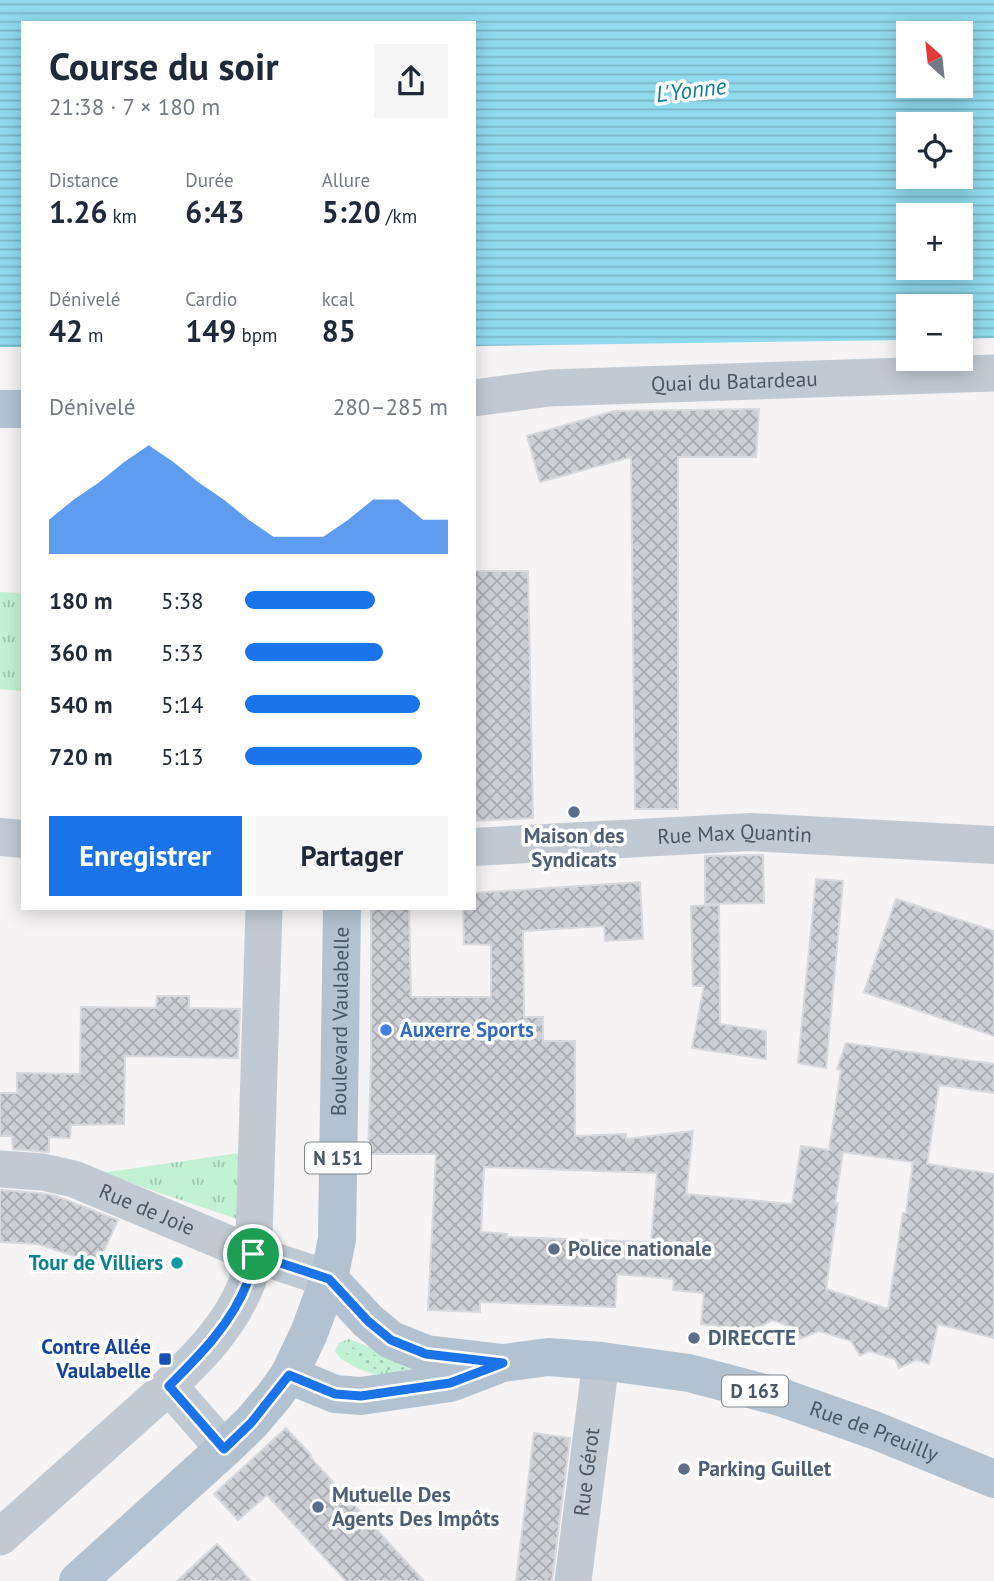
<!DOCTYPE html>
<html lang="fr">
<meta charset="utf-8">
<style>
:root{--surface:#fff;--page:#f6f6f7;--text:#1f2937;--muted:#747a83;--accent:#1a73e8}
body{margin:0;font-family:"PT Sans",sans-serif;background:var(--page);color:var(--text);height:100vh;display:flex;flex-direction:column;font-size:26px;white-space:nowrap}
*{box-sizing:border-box;margin:0}
p{font-size:23px;color:var(--muted)}
.icon{flex:none;width:38px;height:38px;fill:none;stroke:currentColor;stroke-width:2;stroke-linecap:round;stroke-linejoin:round}
.map{position:relative;flex:1;overflow:hidden}
.details{position:absolute;left:21px;top:21px;width:455px;height:889px;display:flex;flex-direction:column;background:var(--surface);border-radius:0px;box-shadow:0 4px 18px #0003}
.details>*{flex:none}
.needle{width:46px;rotate:333deg}
.buttons{position:absolute;left:896px;top:21px;display:grid;gap:14px}
.buttons a{display:grid;place-items:center;width:77px;height:77px;border-radius:0px;background:var(--surface);box-shadow:0 4px 18px #0003;font-size:35px}
.pin{position:absolute;display:grid;place-items:center;width:60px;height:60px;color:#fff;margin:-30px;border:4px solid #fff;border-radius:50%;box-shadow:0 2px 7px #0007}
.round{display:grid;place-items:center;flex:none;width:74px;height:74px;border-radius:0px;background:var(--page)}
.overview{display:flex;align-items:center;justify-content:space-between;height:119px;padding:0 28px}
h1{font-size:38px;font-weight:600;line-height:52px}
.figures{display:grid;grid-template-columns:repeat(3,1fr);gap:10px;height:119px;padding:7px 28px}
.figures div{display:grid;align-content:center}
.figures b{font-size:30px;font-weight:600}
.figures small{font-size:19px;font-weight:400}
.figures p{font-size:19px}
.chart{height:196px;padding:14px 28px}
.chart p{display:flex;justify-content:space-between}
.chart svg{width:100%;height:126px;margin-top:7px;fill:var(--accent);opacity:.7}
.button{display:flex;gap:14px;margin-top:auto;padding:14px 28px}
.button a{flex:1;height:80px;border-radius:0px;background:var(--accent);color:#fff;font-size:28px;font-weight:600;line-height:80px;text-align:center}
.button a+a{background:var(--page);color:var(--text)}
ul{padding:0 28px;list-style:none;font-size:23px}
li{display:grid;grid-template-columns:112px 84px 1fr;align-items:center;height:52px}
li i{height:18px;border-radius:9px;background:var(--accent)}
.map>svg:first-child{display:block}
.grass{fill:url(#grass-tufts)}
.garden{fill:url(#garden-dots)}
.water{fill:url(#water-rules);fill-rule:evenodd}
.building{fill:url(#building-cross-hatch);stroke:#d7d9de;stroke-width:2;fill-rule:evenodd}
.lines{fill:none;stroke-linecap:round;stroke-linejoin:round}
.minor{stroke:#c1cad2;stroke-width:37}
.tertiary{stroke:#c1cad2;stroke-width:38}
.primary{stroke:#b3c2d1;stroke-width:38}
.route-casing{stroke:#fff;stroke-width:14}
.route{stroke:#1a73e8;stroke-width:9}
.service-dot{fill:#5c6f8a;stroke:#fff;stroke-width:2.5}
.shop-dot{fill:#3f7fe0;stroke:#fff;stroke-width:2.5}
.culture-dot{fill:#0f9aa8;stroke:#fff;stroke-width:2.5}
.transit-dot{fill:#1a4fb4;stroke:#fff;stroke-width:2.5}
.labels{text-anchor:middle;stroke-width:7;stroke-linejoin:round;paint-order:stroke}
.shield{fill:#fff;stroke:#808990;stroke-width:2}
.shield-label{font-size:19px;font-weight:bold;fill:#4a5661}
.street-label{font-size:21px;fill:#4a5661;stroke:#fff}
.service-label{font-size:21px;font-weight:bold;fill:#4e5e75;stroke:#fff;text-anchor:start}
.shop-label{font-size:21px;font-weight:bold;fill:#366cbe;stroke:#fff;text-anchor:start}
.culture-label{font-size:21px;font-weight:bold;fill:#0d838f;stroke:#fff;text-anchor:end}
.transit-label{font-size:21px;font-weight:bold;fill:#164399;stroke:#fff;text-anchor:end}
.water-label{font-size:23px;font-style:italic;fill:#0c7c9b;stroke:#fff}
</style>
<div class="map">
<svg width="994" height="1581" viewBox="0 0 994 1581">
<defs>
<pattern id="grass-tufts" width="24" height="20" patternUnits="userSpaceOnUse" patternTransform="scale(1.75)"><rect width="24" height="20" fill="#c3f1d5"/><path d="M3 7l-1-3M5 7V3M7 7l1-3M15 17l-1-3M17 17v-4M19 17l1-3" fill="none" stroke="#a0c6b0"/></pattern>
<pattern id="garden-dots" width="8" height="8" patternUnits="userSpaceOnUse" patternTransform="scale(1.75)"><rect width="8" height="8" fill="#c3f1d5"/><path d="M2 2h.1M6 6h.1" fill="none" stroke="#a0c6b0" stroke-width="1.8" stroke-linecap="round"/></pattern>
<pattern id="water-rules" width="6" height="5" patternUnits="userSpaceOnUse" patternTransform="scale(1.75)"><rect width="6" height="5" fill="#90daee"/><path d="M0 2.5h6" fill="none" stroke="#78b4c4"/></pattern>
<pattern id="building-cross-hatch" width="8" height="8" patternUnits="userSpaceOnUse" patternTransform="scale(1.75)"><rect width="8" height="8" fill="#cdcfd5"/><path d="M0 0l8 8M0 8l8-8" fill="none" stroke="#a8abb0"/></pattern>
</defs>
<rect width="100%" height="100%" fill="#f5f3f3"/>
<g class="grass">
<polygon points="0,592 23,593 23,691 0,689"/>
<polygon points="239,1153 237,1219 101,1173"/>
<polygon points="349,1339 427,1369 414,1377 373,1374 357,1368 341,1359 335,1351 339,1343"/>
</g>
<path class="garden" d="M 349,1346 L 418,1370 C 388,1369 365,1375 344,1351 L 345,1347 Z"/>
<path class="water" d="M 0,0 L 994,0 L 994,338 L 961,339 L 961,306 L 908,306 L 908,340 L 474,346 L 474,23 L 23,23 L 23,347 L 0,347 ZM 908,33 L 961,33 L 961,86 L 908,86 ZM 908,124 L 961,124 L 961,177 L 908,177 ZM 908,215 L 961,215 L 961,268 L 908,268 Z"/>
<g class="building">
<polygon points="759,409 756,457 678,457 678,809 635,809 631,457 540,482 527,436 614,411"/>
<polygon points="474,571 528,571 533,818 474,821"/>
<polygon points="763,855 764,903 705,904 705,856"/>
<polygon points="816,879 843,881 826,1068 798,1063"/>
<path d="M 640,882 L 643,939 L 605,941 L 604,926 L 523,931 L 524,1017 L 543,1017 L 543,1041 L 575,1041 L 575,1136 L 626,1134 L 626,1139 L 693,1131 L 686,1194 L 792,1204 L 801,1146 L 829,1150 L 841,1070 L 837,1069 L 846,1043 L 994,1064 L 994,1093 L 939,1085 L 927,1164 L 994,1174 L 994,1338 L 938,1324 L 929,1364 L 916,1360 L 899,1368 L 895,1359 L 869,1351 L 860,1356 L 851,1341 L 819,1331 L 800,1339 L 797,1329 L 772,1320 L 753,1330 L 701,1324 L 704,1293 L 673,1290 L 674,1279 L 617,1274 L 615,1307 L 480,1302 L 480,1312 L 428,1310 L 436,1154 L 368,1154 L 371,1064 L 371,908 L 409,908 L 411,997 L 491,997 L 491,945 L 464,944 L 463,908 L 474,908 L 474,893 ZM 843,1152 L 913,1162 L 906,1213 L 903,1213 L 888,1309 L 826,1289 L 838,1203 L 835,1203 ZM 484,1167 L 657,1173 L 651,1242 L 506,1237 L 507,1234 L 481,1232 Z"/>
<polygon points="896,899 994,931 994,1036 864,992"/>
<polygon points="719,905 720,1024 766,1031 766,1059 692,1048 704,986 693,986 691,906"/>
<polygon points="157,996 189,996 189,1008 240,1009 238,1058 125,1056 124,1124 71,1125 70,1138 49,1137 49,1152 13,1149 12,1136 0,1136 0,1093 17,1093 17,1073 80,1074 81,1007 156,1008"/>
<polygon points="0,1190 40,1193 56,1196 118,1220 98,1264 38,1244 0,1242"/>
<polygon points="286,1428 311,1455 310,1457 424,1581 346,1581 267,1495 238,1520 214,1494"/>
<polygon points="534,1433 570,1438 552,1581 516,1581"/>
<polygon points="217,1544 251,1581 177,1581"/>
</g>
<g class="lines">
<g class="minor">
<path id="s1" d="M 474,398 L 549,388 L 994,373"/>
<path id="s2" d="M 0,1169 L 43,1172 L 74,1179 L 253,1254 L 329,1279"/>
<polyline points="169,1386 224,1449"/>
<path d="M 0,1537 L 159,1395 C 194,1362 231,1327 248,1280 C 252,1267 253,1251 254,1237 L 264,908"/>
<path id="s3" d="M 573,1581 L 601,1361"/>
</g>
<g class="tertiary">
<polyline points="0,837 23,839"/>
<path id="s4" d="M 474,847 L 750,832 L 994,845"/>
</g>
<g class="primary">
<polyline points="0,409 23,409"/>
<path id="s5" d="M 329,1279 L 368,1321 L 391,1340 L 426,1354 L 503,1363 L 548,1357 L 601,1361 L 689,1373 L 783,1398 L 874,1430 L 994,1479"/>
<polyline points="289,1375 335,1394 361,1396 450,1383 495,1366"/>
<path id="s6" d="M 78,1581 L 224,1449 L 251,1423 L 274,1396 L 289,1375 L 309,1333 L 329,1279 L 337,1239 L 342,908"/>
</g>
</g>
<g class="lines">
<defs>
<path id="route" d="M 253,1254 L 329,1279 L 368,1321 L 391,1340 L 426,1354 L 503,1363 L 450,1383 L 361,1396 L 335,1394 L 289,1375 L 251,1423 L 224,1449 L 169,1386 C 200,1355 232,1323 248,1281 C 251,1272 251,1262 253,1254 Z"/>
</defs>
<use href="#route" class="route-casing"/>
<use href="#route" class="route"/>
</g>
<g class="service-dot">
<circle cx="574" cy="812" r="7"/>
<circle cx="554" cy="1249" r="7"/>
<circle cx="694" cy="1338" r="7"/>
<circle cx="684" cy="1469" r="7"/>
<circle cx="318" cy="1507" r="7"/>
</g>
<circle class="shop-dot" cx="386" cy="1030" r="7"/>
<circle class="culture-dot" cx="177" cy="1263" r="7"/>
<rect class="transit-dot" x="158" y="1352" width="14" height="14" rx="3.5"/>
<g class="labels">
<g class="shield">
<rect x="305" y="1142.5" width="66" height="31" rx="5"/>
<rect x="722" y="1375.5" width="66" height="31" rx="5"/>
</g>
<g class="shield-label">
<text x="338" y="1165">N 151</text>
<text x="755" y="1398">D 163</text>
</g>
<g class="street-label">
<text dy="7" stroke="none"><textPath href="#s1" startOffset="261">Quai du Batardeau</textPath></text>
<text dy="7" stroke="none"><textPath href="#s4" startOffset="261">Rue Max Quantin</textPath></text>
<text dy="7" stroke="none"><textPath href="#s6" startOffset="658">Boulevard Vaulabelle</textPath></text>
<text dy="7" stroke="none"><textPath href="#s2" startOffset="154">Rue de Joie</textPath></text>
<text dy="7" stroke="none"><textPath href="#s5" startOffset="584">Rue de Preuilly</textPath></text>
<text dy="7" stroke="none"><textPath href="#s3" startOffset="110">Rue Gérot</textPath></text>
</g>
<g class="service-label">
<text x="574" y="843" text-anchor="middle">Maison des<tspan x="574" dy="24">Syndicats</tspan></text>
<text x="568" y="1256">Police nationale</text>
<text x="708" y="1345">DIRECCTE</text>
<text x="698" y="1476">Parking Guillet</text>
<text x="332" y="1502">Mutuelle Des<tspan x="332" dy="24">Agents Des Impôts</tspan></text>
</g>
<g class="shop-label">
<text x="400" y="1037">Auxerre Sports</text>
</g>
<g class="culture-label">
<text x="163" y="1270">Tour de Villiers</text>
</g>
<g class="transit-label">
<text x="151" y="1354">Contre Allée<tspan x="151" dy="24">Vaulabelle</tspan></text>
</g>
<g class="water-label">
<text transform="translate(691 90) rotate(-7)" y="8">L'Yonne</text>
</g>
</g>
</svg>
<div class="buttons">
<a><svg class="needle" viewBox="-14 -14 28 28"><path d="M0-13l5 13h-10z" fill="#e53935"/><path d="M0 13l5-13h-10z" fill="#747a83"/></svg></a>
<a><svg class="icon" aria-label="locate" viewBox="0 0 24 24"><circle cx="12" cy="12" r="6"/><path d="M12 2v4M12 18v4M2 12h4M18 12h4"/></svg></a>
<a>+</a>
<a>−</a>
</div>
<div class="pin" style="left:253px;top:1254px;background:#1e9e55"><svg class="icon" aria-label="arrive" viewBox="0 0 24 24"><path d="M6 21V4h12l-3 4 3 4H6"/></svg></div>
<section class="details">
<div class="overview"><div><h1>Course du soir</h1><p>21:38 · 7 × 180 m</p></div><a class="round"><svg class="icon" aria-label="share" viewBox="0 0 24 24"><path d="M12 15V3M7 8l5-5 5 5M5 13v7h14v-7"/></svg></a></div>
<div class="figures">
<div><p>Distance</p><b>1.26<small> km</small></b></div>
<div><p>Durée</p><b>6:43</b></div>
<div><p>Allure</p><b>5:20<small> /km</small></b></div>
</div>
<div class="figures">
<div><p>Dénivelé</p><b>42<small> m</small></b></div>
<div><p>Cardio</p><b>149<small> bpm</small></b></div>
<div><p>kcal</p><b>85</b></div>
</div>
<div class="chart"><p><span>Dénivelé</span>280–285 m</p>
<svg viewBox="0 0 160 44" preserveAspectRatio="none"><path d="M0 44V32L10 25L20 19L30 12L40 6L50 12L60 19L70 25L80 32L90 38L100 38L110 38L120 32L130 25L140 25L150 32L160 32V44z"/></svg>
</div>
<ul>
<li><b>180 m</b>5:38<i style="width:64%"></i></li>
<li><b>360 m</b>5:33<i style="width:68%"></i></li>
<li><b>540 m</b>5:14<i style="width:86%"></i></li>
<li><b>720 m</b>5:13<i style="width:87%"></i></li>
</ul>
<div class="button"><a>Enregistrer</a><a>Partager</a></div>
</section>
</div>
